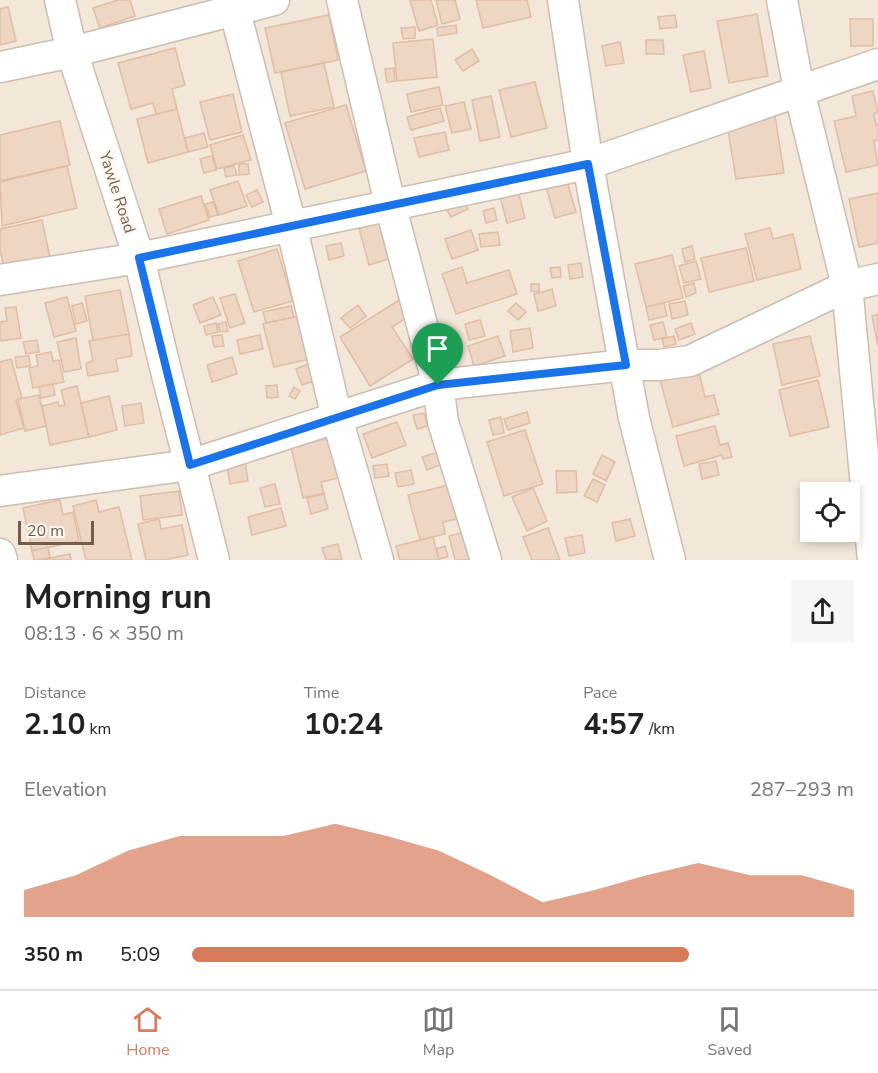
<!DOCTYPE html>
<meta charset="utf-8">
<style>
:root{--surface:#fff;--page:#f6f6f6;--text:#222;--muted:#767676;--line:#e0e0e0;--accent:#d87b5b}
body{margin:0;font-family:"Nunito Sans",sans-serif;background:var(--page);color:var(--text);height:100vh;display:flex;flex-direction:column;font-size:22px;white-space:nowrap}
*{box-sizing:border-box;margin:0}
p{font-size:20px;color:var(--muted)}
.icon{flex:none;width:33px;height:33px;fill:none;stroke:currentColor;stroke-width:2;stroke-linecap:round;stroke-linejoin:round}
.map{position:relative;height:560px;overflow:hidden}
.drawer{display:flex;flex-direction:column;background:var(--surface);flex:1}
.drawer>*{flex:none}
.fabs{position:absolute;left:800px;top:482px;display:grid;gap:12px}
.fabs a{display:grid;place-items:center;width:60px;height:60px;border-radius:0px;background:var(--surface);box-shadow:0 3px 9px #0003;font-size:30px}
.scale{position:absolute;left:18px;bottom:15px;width:76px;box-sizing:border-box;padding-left:6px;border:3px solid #735d4f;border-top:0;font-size:16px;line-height:21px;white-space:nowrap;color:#735d4f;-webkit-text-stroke:4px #fdf9f0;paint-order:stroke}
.pin{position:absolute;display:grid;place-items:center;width:51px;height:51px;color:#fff;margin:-62px -26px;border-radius:50% 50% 50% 0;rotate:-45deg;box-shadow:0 0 6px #0007}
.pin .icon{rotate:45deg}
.round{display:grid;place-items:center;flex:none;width:63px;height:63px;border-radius:0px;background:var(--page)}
.headline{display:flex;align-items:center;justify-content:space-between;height:102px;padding:0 24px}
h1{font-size:33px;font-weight:700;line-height:45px}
.metrics{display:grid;grid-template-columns:repeat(3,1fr);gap:9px;height:102px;padding:6px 24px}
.metrics div{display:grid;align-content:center}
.metrics b{font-size:30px;font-weight:700}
.metrics small{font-size:16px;font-weight:400}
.metrics p{font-size:16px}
.chart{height:168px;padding:12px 24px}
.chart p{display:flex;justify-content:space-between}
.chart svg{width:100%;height:108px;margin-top:6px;fill:var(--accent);opacity:.7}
ul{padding:0 24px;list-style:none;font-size:20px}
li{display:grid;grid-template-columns:96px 72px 1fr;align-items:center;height:45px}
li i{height:15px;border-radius:8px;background:var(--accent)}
.dock{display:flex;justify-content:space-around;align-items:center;height:84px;border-top:2px solid var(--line);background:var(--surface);font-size:16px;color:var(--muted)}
.dock a{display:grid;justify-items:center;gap:3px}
.dock .on{color:var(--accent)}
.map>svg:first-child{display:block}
.residential{fill:#f2e7d9;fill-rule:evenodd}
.building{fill:#edd6c4;stroke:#dfbda6;stroke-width:1.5}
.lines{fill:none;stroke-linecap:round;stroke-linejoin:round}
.minor-casing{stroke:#ccbdb0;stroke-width:33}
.minor{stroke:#fff;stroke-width:30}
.route-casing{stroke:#fff;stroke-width:12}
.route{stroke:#1a73e8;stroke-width:8}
.labels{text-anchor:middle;stroke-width:6;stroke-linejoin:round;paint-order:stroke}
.street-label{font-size:16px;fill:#735d4f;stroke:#fdf9f0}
</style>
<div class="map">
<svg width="878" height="560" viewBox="0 0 878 560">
<rect width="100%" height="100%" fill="#fbf5ea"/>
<path class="residential" d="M 0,0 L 878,0 L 878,560 L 0,560 ZM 810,492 L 849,492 L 849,531 L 810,531 Z"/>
<g class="building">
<polygon points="118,0 130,0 135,16 100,28 93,8"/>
<polygon points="415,0 431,0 438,25 419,31 410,1"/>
<polygon points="436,0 455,0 460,19 442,24"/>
<polygon points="476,0 527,0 531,17 483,28"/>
<polygon points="8,7 16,41 0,45 0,9"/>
<polygon points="757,14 768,76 729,83 717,21"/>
<polygon points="329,15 338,60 275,73 265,28"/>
<polygon points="675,15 677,27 660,29 658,17"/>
<polygon points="850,19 873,19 873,46 851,46"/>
<polygon points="456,25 457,33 438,36 437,28"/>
<polygon points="415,27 415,38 403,39 401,28"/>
<polygon points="433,39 437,77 397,81 393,43"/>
<polygon points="646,40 663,40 664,54 646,54"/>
<polygon points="620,42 624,63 606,66 602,46"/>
<polygon points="175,48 185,85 172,89 177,109 156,114 153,103 131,109 118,63"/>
<polygon points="472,49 479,61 463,71 455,60"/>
<polygon points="704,51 711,88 691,92 683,55"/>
<polygon points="324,63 334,107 290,116 281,72"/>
<polygon points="394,68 395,81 387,82 385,69"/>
<polygon points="535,82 547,128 511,137 499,90"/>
<polygon points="439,87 443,105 411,112 407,94"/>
<polygon points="873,91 878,112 874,114 876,125 878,124 878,140 874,141 878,165 846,172 834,121 856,116 852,96"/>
<polygon points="233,94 242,132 210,140 200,102"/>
<polygon points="491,96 500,137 480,141 472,100"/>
<polygon points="464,102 471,129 452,133 445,106"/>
<polygon points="346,105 366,171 305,189 285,123"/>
<polygon points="440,108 444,121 411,130 407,117"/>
<polygon points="177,109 188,152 148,163 137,119"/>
<polygon points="775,116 784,173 736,179 727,124"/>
<polygon points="60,121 70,165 0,181 0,135"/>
<polygon points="445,132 449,150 419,157 414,138"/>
<polygon points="204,133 208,147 188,152 185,138"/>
<polygon points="243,135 251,160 217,169 210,145"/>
<polygon points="212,156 216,170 204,173 200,159"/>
<polygon points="239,164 248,164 249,174 239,175"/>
<polygon points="67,166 77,208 2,226 0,182"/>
<polygon points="234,166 237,175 226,177 224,168"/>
<polygon points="565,174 576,212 555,218 544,180"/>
<polygon points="238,181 247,206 219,215 210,190"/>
<polygon points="516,184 525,218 507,223 498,189"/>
<polygon points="257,190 263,202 252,207 246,195"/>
<polygon points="878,193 878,243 859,247 849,199"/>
<polygon points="201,196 209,220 167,234 159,209"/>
<polygon points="462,198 468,209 451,217 445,206"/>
<polygon points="213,202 218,215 210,217 205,204"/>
<polygon points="494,208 497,220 486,223 483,211"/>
<polygon points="42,220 50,258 4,268 0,249 0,229"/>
<polygon points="379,223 389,259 369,265 359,228"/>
<polygon points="770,228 773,239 793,234 801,269 757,280 745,234"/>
<polygon points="471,230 478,250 452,259 445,239"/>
<polygon points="498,232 500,245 481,247 479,234"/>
<polygon points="341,243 344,256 329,260 326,246"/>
<polygon points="692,246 695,259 685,262 682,249"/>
<polygon points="746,248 754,281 709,292 701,258"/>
<polygon points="277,249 293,301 254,312 238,261"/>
<polygon points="672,255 683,298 646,307 635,264"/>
<polygon points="696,261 701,279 684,283 679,266"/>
<polygon points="581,263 583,277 570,279 568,265"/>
<polygon points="462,267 467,283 509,270 517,294 456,314 442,274"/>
<polygon points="560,267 561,277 552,278 550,268"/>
<polygon points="694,283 696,293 686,297 683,286"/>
<polygon points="531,284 539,284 539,292 531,291"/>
<polygon points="552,289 556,306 538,311 534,294"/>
<polygon points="120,290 129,334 93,341 85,296"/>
<polygon points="235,294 245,323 230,328 220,298"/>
<polygon points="67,297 76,331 54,337 45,303"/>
<polygon points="213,297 221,315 200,323 193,305"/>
<polygon points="401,299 411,315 392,327 413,359 370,386 340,337"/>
<polygon points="685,301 688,315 672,319 669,304"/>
<polygon points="82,303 87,321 76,324 72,306"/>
<polygon points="516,303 526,312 518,320 508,311"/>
<polygon points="664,303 667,316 649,320 646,307"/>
<polygon points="358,305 366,316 350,328 341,318"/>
<polygon points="291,306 294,317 266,323 263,312"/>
<polygon points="16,307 21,338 0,341 0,322 7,321 5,308"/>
<polygon points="878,314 878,346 872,316"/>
<polygon points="299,316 310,359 274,367 263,324"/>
<polygon points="480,320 485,336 469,340 465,324"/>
<polygon points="226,322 228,331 220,332 218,324"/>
<polygon points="663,322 667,337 654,340 650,325"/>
<polygon points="216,323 218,332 206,335 204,326"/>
<polygon points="691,323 695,334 679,340 675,329"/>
<polygon points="530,328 533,348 513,352 510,331"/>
<polygon points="129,334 132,356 116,359 118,371 88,376 86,363 93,361 89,341"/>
<polygon points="222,335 224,346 214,347 212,336"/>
<polygon points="260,335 263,349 240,354 237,340"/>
<polygon points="498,336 505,356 474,366 468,346"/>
<polygon points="674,336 676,344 664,347 662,339"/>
<polygon points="810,336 820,376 782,385 773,344"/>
<polygon points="76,338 81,369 64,372 57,342"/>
<polygon points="37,340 39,352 26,354 23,342"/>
<polygon points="51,352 53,361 59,360 64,382 33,388 29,368 38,366 36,355"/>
<polygon points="29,356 30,366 17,368 15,357"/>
<polygon points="232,357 237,374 212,382 207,365"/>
<polygon points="11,359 22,398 16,400 24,428 0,435 0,362"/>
<polygon points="308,364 314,381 302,385 296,369"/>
<polygon points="698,369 705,397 714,395 719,414 673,427 660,380"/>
<polygon points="818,380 829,427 790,436 779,390"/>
<polygon points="53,384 55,395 41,398 39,387"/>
<polygon points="277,385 278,397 267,398 266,386"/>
<polygon points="77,386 89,437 50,445 42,406 58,402 59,406 65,405 61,390"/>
<polygon points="294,387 300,391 295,399 289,396"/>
<polygon points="39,395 46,426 25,431 18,399"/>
<polygon points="109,396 117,430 89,437 81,403"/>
<polygon points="141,403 144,423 125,426 122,406"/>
<polygon points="527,412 530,423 508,430 504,419"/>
<polygon points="424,413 428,426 417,429 413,415"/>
<polygon points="501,417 504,433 493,435 489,420"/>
<polygon points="397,422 406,445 372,458 363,434"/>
<polygon points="715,426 720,445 728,443 732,457 723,459 722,455 684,466 676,436"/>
<polygon points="525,430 543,484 504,496 487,442"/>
<polygon points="329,438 339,478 321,482 324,493 303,498 291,447"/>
<polygon points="438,452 442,464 427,470 422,457"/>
<polygon points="602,455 615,462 606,481 593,474"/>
<polygon points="716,461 719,475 702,479 699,464"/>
<polygon points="245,462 248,481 230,484 227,465"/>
<polygon points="387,464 389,476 375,478 373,466"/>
<polygon points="411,470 414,484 398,487 395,473"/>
<polygon points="556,471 576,471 577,492 557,493"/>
<polygon points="593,479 605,485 597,502 584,496"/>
<polygon points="275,484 280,504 265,507 260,488"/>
<polygon points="453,484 462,518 443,522 445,534 420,540 408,495"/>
<polygon points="533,488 547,521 527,531 512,497"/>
<polygon points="179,491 182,515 143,520 140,496"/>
<polygon points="324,494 328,509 311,514 307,498"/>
<polygon points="60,500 63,515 73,512 79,541 32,551 23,508"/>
<polygon points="96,500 99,512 119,507 132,560 86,560 73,506"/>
<polygon points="281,508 286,526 252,535 248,517"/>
<polygon points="159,519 161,529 182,525 188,555 164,560 146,560 138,524"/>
<polygon points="630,519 635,536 616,541 612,523"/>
<polygon points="548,528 560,560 532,560 523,537"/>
<polygon points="468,531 476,560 455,560 449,536"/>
<polygon points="582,535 585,553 569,556 565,538"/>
<polygon points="433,537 439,560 400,560 396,546"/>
<polygon points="338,544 342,559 326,560 322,548"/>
<polygon points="445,546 448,557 439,559 436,549"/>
<polygon points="48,547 50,558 34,560 32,551"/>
<polygon points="70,554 71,560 40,560"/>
</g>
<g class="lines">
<defs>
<g id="minor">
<polyline points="60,0 72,52 139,258 165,367 214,560"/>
<polyline points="232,0 291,225 337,418 378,560"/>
<polyline points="342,0 390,204 438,385 443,422 486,560"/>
<polyline points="563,0 588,164 634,418 670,560"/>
<polyline points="782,0 799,90 847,286 873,560"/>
<polyline points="0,67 72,52 274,0"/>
<polyline points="0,280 139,258 588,164 878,64"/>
<polyline points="0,491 190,465 438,385 626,365 659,365 690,361 847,286 878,279"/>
<polyline points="0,554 2,560"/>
</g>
</defs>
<use href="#minor" class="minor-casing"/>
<use href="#minor" class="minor"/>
</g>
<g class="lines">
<defs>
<polygon id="route" points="588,164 626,365 438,385 190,465 139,258"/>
</defs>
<use href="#route" class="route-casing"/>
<use href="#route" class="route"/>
</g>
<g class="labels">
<g class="street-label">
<text transform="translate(118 192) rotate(72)" y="6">Yawle Road</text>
</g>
</g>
</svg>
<div class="fabs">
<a><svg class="icon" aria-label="locate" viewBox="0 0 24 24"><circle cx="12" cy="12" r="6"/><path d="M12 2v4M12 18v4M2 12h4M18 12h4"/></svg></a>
</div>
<div class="scale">20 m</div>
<div class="pin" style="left:438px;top:385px;background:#1e9e55"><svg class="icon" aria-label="arrive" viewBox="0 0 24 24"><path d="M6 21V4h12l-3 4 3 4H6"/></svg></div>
</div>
<section class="drawer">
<div class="headline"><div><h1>Morning run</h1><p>08:13 · 6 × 350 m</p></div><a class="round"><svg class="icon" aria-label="share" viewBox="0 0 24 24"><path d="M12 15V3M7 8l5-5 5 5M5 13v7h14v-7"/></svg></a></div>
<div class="metrics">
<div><p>Distance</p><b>2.10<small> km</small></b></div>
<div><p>Time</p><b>10:24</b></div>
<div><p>Pace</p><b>4:57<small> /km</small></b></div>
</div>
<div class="chart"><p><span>Elevation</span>287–293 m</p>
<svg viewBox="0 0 160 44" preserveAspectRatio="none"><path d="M0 44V33L10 27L20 17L30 11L40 11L50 11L60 6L70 11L80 17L90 27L100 38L110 33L120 27L130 22L140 27L150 27L160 33V44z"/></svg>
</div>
<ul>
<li><b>350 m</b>5:09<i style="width:75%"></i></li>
</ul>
</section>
<nav class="dock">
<a class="on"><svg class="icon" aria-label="home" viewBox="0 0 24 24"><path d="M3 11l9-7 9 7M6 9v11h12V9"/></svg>Home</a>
<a><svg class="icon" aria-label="map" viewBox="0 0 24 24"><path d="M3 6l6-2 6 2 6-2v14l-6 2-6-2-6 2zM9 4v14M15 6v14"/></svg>Map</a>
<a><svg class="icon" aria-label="saved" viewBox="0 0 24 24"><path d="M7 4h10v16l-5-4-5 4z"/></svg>Saved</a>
</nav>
